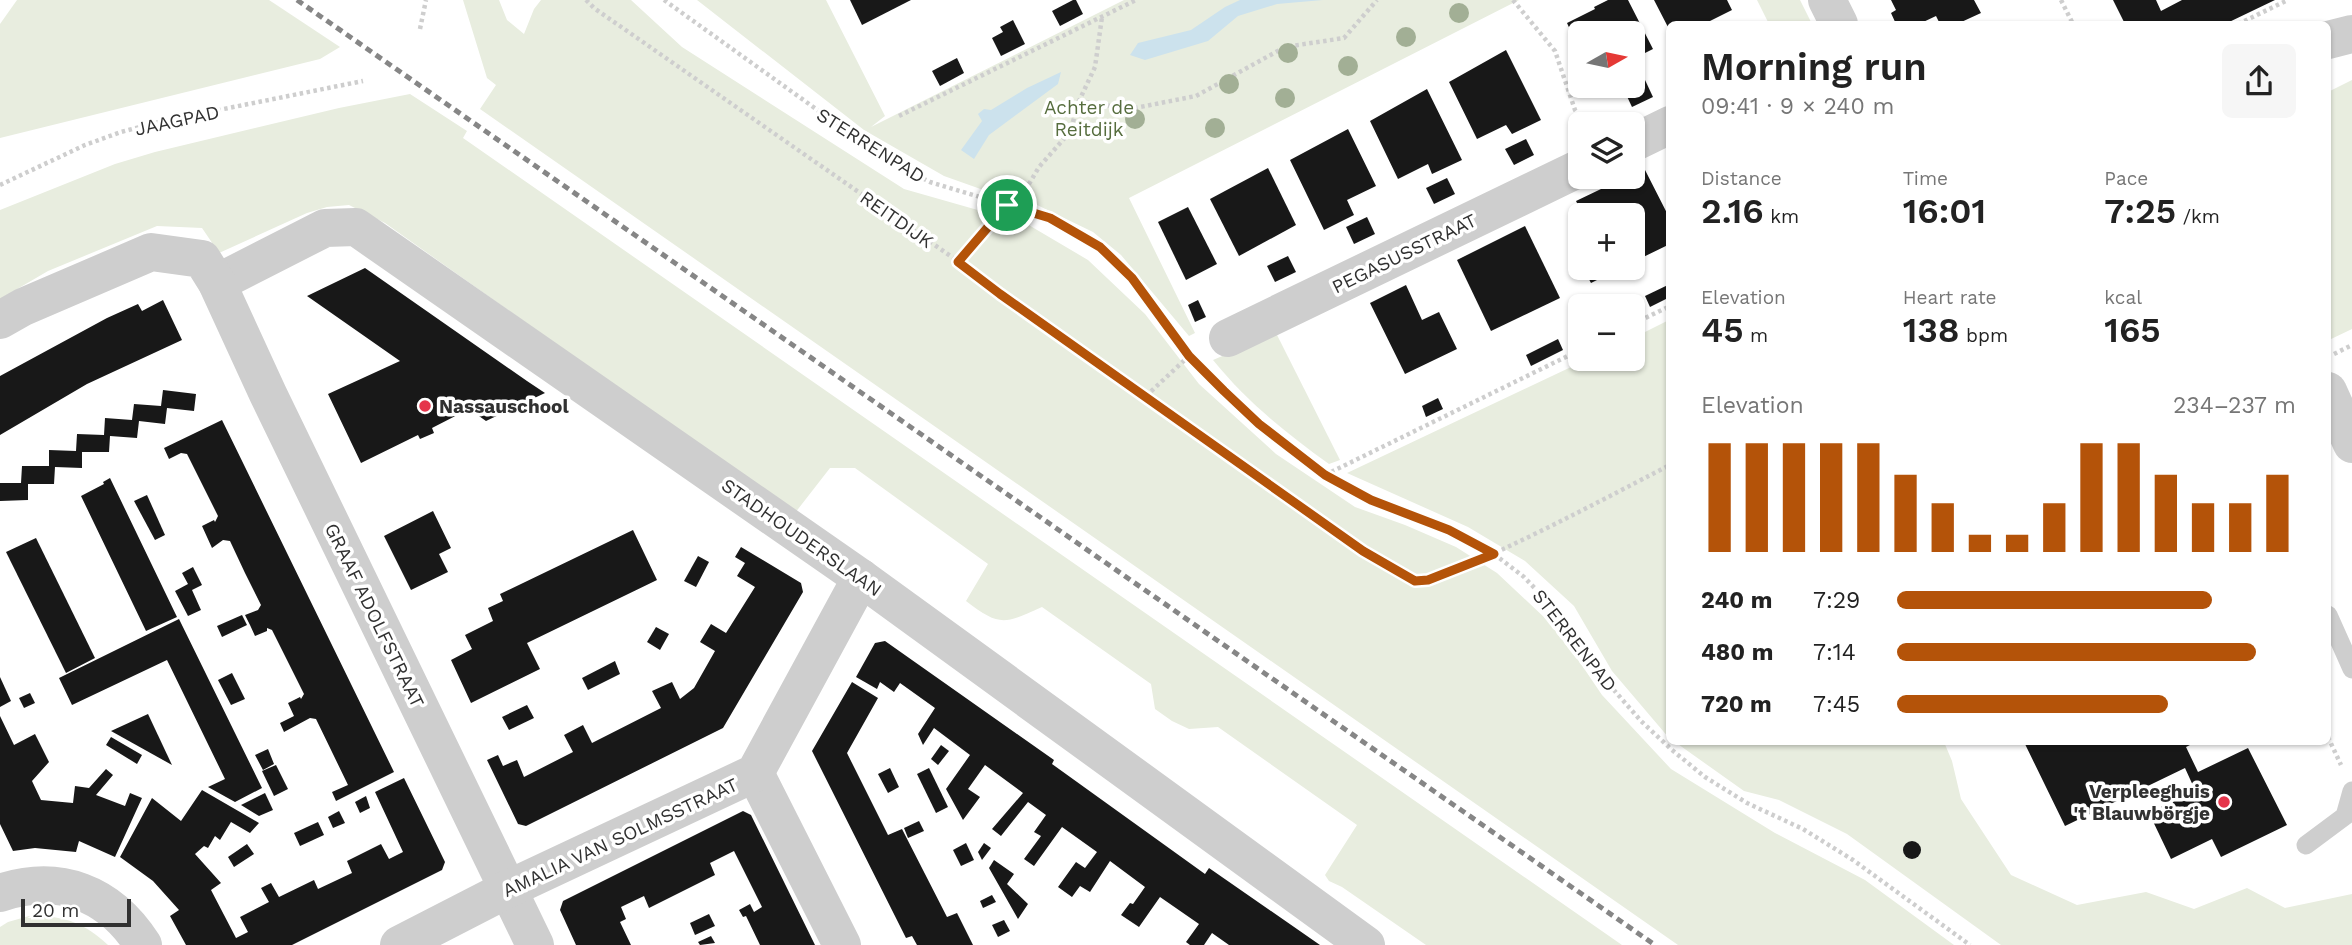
<!DOCTYPE html>
<meta charset="utf-8">
<style>
:root{--surface:#fff;--page:#f6f6f6;--text:#222;--muted:#767676;--accent:#b45309}
body{margin:0;font-family:"Work Sans",sans-serif;background:var(--page);color:var(--text);height:100vh;display:flex;flex-direction:column;font-size:26px;white-space:nowrap}
*{box-sizing:border-box;margin:0}
p{font-size:23px;color:var(--muted)}
.icon{flex:none;width:38px;height:38px;fill:none;stroke:currentColor;stroke-width:2;stroke-linecap:round;stroke-linejoin:round}
.map{position:relative;flex:1;overflow:hidden}
.side{position:absolute;left:1666px;top:21px;width:665px;height:724px;display:flex;flex-direction:column;background:var(--surface);border-radius:10px;box-shadow:0 2px 5px #0004}
.side>*{flex:none}
.needle{width:46px;rotate:81deg}
.fabs{position:absolute;left:1568px;top:21px;display:grid;gap:14px}
.fabs a{display:grid;place-items:center;width:77px;height:77px;border-radius:10px;background:var(--surface);box-shadow:0 2px 5px #0004;font-size:35px}
.scale{position:absolute;left:21px;bottom:18px;width:110px;box-sizing:border-box;padding-left:7px;border:4px solid #313131;border-top:0;font-size:19px;line-height:24px;white-space:nowrap;color:#313131;-webkit-text-stroke:5px #fff;paint-order:stroke}
.pin{position:absolute;display:grid;place-items:center;width:60px;height:60px;color:#fff;margin:-30px;border:4px solid #fff;border-radius:50%;box-shadow:0 2px 7px #0007}
.round{display:grid;place-items:center;flex:none;width:74px;height:74px;border-radius:10px;background:var(--page)}
.head{display:flex;align-items:center;justify-content:space-between;height:119px;padding:0 35px}
h1{font-size:38px;font-weight:600;line-height:52px}
.figures{display:grid;grid-template-columns:repeat(3,1fr);gap:10px;height:119px;padding:7px 35px}
.figures div{display:grid;align-content:center}
.figures b{font-size:35px;font-weight:600}
.figures small{font-size:19px;font-weight:400}
.figures p{font-size:19px}
.chart{height:196px;padding:14px 35px}
.chart p{display:flex;justify-content:space-between}
.chart svg{width:100%;height:126px;margin-top:7px;stroke:var(--accent);stroke-width:6}
ul{padding:0 35px;list-style:none;font-size:23px}
li{display:grid;grid-template-columns:112px 84px 1fr;align-items:center;height:52px}
li i{height:18px;border-radius:9px;background:var(--accent)}
.map>svg:first-child{display:block}
.green{fill:#e8eddf}
.water{fill:#cce2ed}
.building{fill:#181818}
.lines{fill:none;stroke-linecap:round;stroke-linejoin:round}
.path{stroke:#cecece;stroke-width:4.5;stroke-dasharray:3.5 3.5;stroke-linecap:butt}
.lane{stroke:#cecece;stroke-width:19}
.street{stroke:#cecece;stroke-width:38}
.rail{stroke:#868686;stroke-width:5;stroke-dasharray:7 5;stroke-linecap:butt}
.tree{fill:#a2af95}
.route-casing{stroke:#fff;stroke-width:14}
.route{stroke:#b45309;stroke-width:9}
.poi-dot{fill:#e5354b;stroke:#fff;stroke-width:2.5}
.labels{text-anchor:middle;stroke-width:7;stroke-linejoin:round;paint-order:stroke}
.park-label{font-size:19px;fill:#566d3e;stroke:#fff}
.street-label{font-size:19px;fill:#313131;stroke:#fff}
.poi-label{font-size:19px;font-weight:bold;fill:#313131;stroke:#fff;text-anchor:start}
</style>
<div class="map">
<svg width="2352" height="945" viewBox="0 0 2352 945">
<rect width="100%" height="100%" fill="#fff"/>
<g class="green">
<polygon points="17,0 269,0 340,47 320,59 0,138 0,24"/>
<polygon points="463,0 499,0 507,20 524,34 534,9 541,0 631,0 682,47 904,189 1027,224 1088,260 1145,314 1199,384 1276,454 1355,507 1405,525 1456,547 1497,573 1546,619 1581,664 1602,695 1671,769 1775,833 1865,880 1954,945 1678,945 480,109 496,85 487,78"/>
<polygon points="697,0 826,0 885,116 871,127 1124,0 1519,0 1129,198 1195,333 1189,336 1121,255 1093,232 1035,204 989,192 944,176 864,130"/>
<polygon points="1757,0 1800,0 1812,24 1769,24"/>
<polygon points="2352,80 2352,329 2329,340 2328,92"/>
<path d="M 410,94 L 467,131 L 463,138 L 1622,945 L 1426,945 L 1342,887 L 1329,881 L 1325,875 L 1357,825 L 1218,727 L 1189,729 L 1172,721 L 1155,709 L 1151,684 L 1042,607 C 1004,624 1000,627 966,601 L 988,564 L 855,468 L 830,468 L 795,513 L 385,223 L 349,205 L 327,207 L 307,213 L 219,253 L 202,228 L 157,226 L 48,271 L 0,299 L 0,210 L 115,164 L 155,152 L 339,108 Z"/>
<polygon points="1669,320 1669,738 1612,671 1574,606 1525,561 1468,527 1347,473 1588,359 1633,359 1633,338"/>
<path d="M 1276,333 L 1340,460 L 1329,464 C 1286,433 1247,402 1213,360 Z"/>
<polygon points="1675,742 1944,742 1952,761 1961,799 2011,875 2077,905 2146,892 2194,909 2247,888 2285,908 2352,894 2352,945 2001,945 1847,834 1779,800 1744,791"/>
<path d="M 29,916 C 62,915 84,922 108,945 L 0,945 L 0,927 L 8,922 Z"/>
</g>
<g class="water">
<polygon points="1240,0 1323,0 1277,4 1238,16 1208,41 1145,60 1130,55 1138,43 1191,30 1225,7"/>
<polygon points="1061,72 1058,84 989,135 974,159 961,150 982,121 978,114 984,109 991,110 1027,88"/>
</g>
<g class="building">
<polygon points="850,0 911,0 862,25"/>
<polygon points="1073,0 1076,0 1083,14 1060,26 1052,11"/>
<polygon points="1608,0 1628,0 1653,49 1633,59 1633,33 1580,33 1580,51 1567,23 1595,9 1594,7"/>
<polygon points="1654,0 1727,0 1732,10 1704,24 1670,24 1670,31"/>
<polygon points="1891,0 1974,0 1981,13 1957,24 1940,24 1936,16 1919,24 1896,24 1891,13 1896,10"/>
<polygon points="2113,0 2156,0 2161,11 2182,0 2275,0 2225,24 2186,24 2184,21 2177,24 2125,24"/>
<polygon points="1013,20 1025,44 1001,56 992,38 1003,32 1000,27"/>
<polygon points="1506,50 1541,120 1512,134 1506,125 1477,139 1449,82"/>
<polygon points="957,58 964,73 940,86 932,71"/>
<polygon points="1645,80 1653,97 1632,107 1624,90"/>
<polygon points="1427,89 1462,160 1432,174 1428,164 1398,179 1370,121"/>
<polygon points="1348,129 1376,186 1347,200 1354,215 1324,230 1290,160"/>
<polygon points="1526,139 1534,155 1514,165 1505,149"/>
<polygon points="1268,168 1296,225 1239,256 1210,199"/>
<polygon points="1644,168 1670,219 1670,244 1633,262 1633,215 1583,215 1576,201 1626,177 1633,177 1633,173"/>
<polygon points="1447,178 1455,194 1434,204 1426,188"/>
<polygon points="1188,207 1217,264 1186,280 1158,222"/>
<polygon points="1367,217 1375,234 1354,244 1346,227"/>
<polygon points="1525,226 1560,298 1491,331 1457,260"/>
<polygon points="1580,242 1580,262 1572,246"/>
<polygon points="1288,256 1296,272 1275,282 1267,266"/>
<polygon points="365,268 527,381 545,393 486,421 469,409 432,428 434,433 420,439 418,435 361,463 328,394 400,361 307,296"/>
<polygon points="1583,268 1621,268 1591,283"/>
<polygon points="1670,284 1670,297 1650,307 1645,296"/>
<polygon points="1406,285 1422,320 1439,312 1457,349 1405,374 1370,303"/>
<polygon points="163,300 182,340 87,384 0,435 0,376 107,318 138,304 142,311"/>
<polygon points="1198,300 1206,317 1195,322 1188,305"/>
<polygon points="1558,339 1563,350 1531,366 1526,355"/>
<polygon points="163,390 196,394 194,411 167,408 165,424 139,421 137,438 110,436 109,452 82,452 82,468 55,467 54,484 28,484 28,500 0,501 0,483 21,483 22,466 49,466 49,450 76,451 77,434 104,435 105,418 132,420 134,404 161,406"/>
<polygon points="1438,398 1443,409 1426,417 1422,406"/>
<polygon points="222,420 394,772 336,801 332,792 348,785 316,719 310,718 284,732 280,723 294,716 288,703 300,697 301,699 304,694 272,630 267,628 267,631 255,636 250,625 245,615 258,610 261,605 245,573 230,541 223,540 212,548 202,526 214,520 215,522 218,516 187,454 181,453 169,459 164,448"/>
<polygon points="110,478 177,617 146,631 81,496 104,484 103,482"/>
<polygon points="147,495 165,535 155,540 134,501"/>
<polygon points="433,511 451,548 439,554 448,572 411,590 384,536"/>
<polygon points="633,530 657,580 527,643 540,669 471,703 451,660 472,649 465,635 493,621 488,608 503,601 500,594"/>
<polygon points="36,538 95,658 66,673 6,552"/>
<polygon points="741,547 801,583 803,592 723,728 526,826 518,824 487,760 498,755 503,766 517,760 524,777 573,752 564,735 583,725 592,743 661,708 652,691 672,682 680,699 694,688 715,651 700,642 711,624 726,633 755,587 737,576 745,563 735,557"/>
<polygon points="698,556 709,562 696,587 684,581"/>
<polygon points="193,567 202,585 192,590 201,610 188,616 175,591 188,584 182,573"/>
<polygon points="242,615 247,625 222,637 217,626"/>
<polygon points="179,619 262,788 235,802 208,787 225,779 167,660 72,705 59,678"/>
<polygon points="656,627 669,634 660,650 647,642"/>
<polygon points="885,641 1054,760 1052,764 1205,874 1209,868 1320,945 1229,945 1212,933 1204,945 1190,945 1186,942 1199,924 1160,897 1139,927 1121,915 1130,903 1133,904 1145,887 1110,861 1090,892 1080,886 1072,897 1058,887 1076,862 1085,868 1097,852 1062,827 1034,866 1024,859 1041,836 1034,832 1046,815 1028,802 1001,836 992,829 1023,793 985,765 968,789 980,797 963,820 946,789 970,755 934,728 923,745 918,734 935,708 900,683 894,692 880,682 877,689 856,677 875,643"/>
<polygon points="615,661 620,674 588,690 582,678"/>
<polygon points="232,673 245,699 231,705 218,680"/>
<polygon points="0,677 11,701 0,707"/>
<polygon points="852,682 878,698 847,753 888,835 902,829 947,917 957,913 973,945 917,945 912,936 906,938 812,751"/>
<polygon points="30,693 35,703 24,708 19,698"/>
<polygon points="527,705 534,718 509,730 502,717"/>
<polygon points="148,714 172,765 111,731"/>
<polygon points="0,716 14,745 35,734 49,762 32,781 41,800 73,803 75,786 89,788 106,769 113,775 96,795 125,806 130,793 142,798 115,857 79,841 76,852 35,848 13,851 0,824"/>
<polygon points="111,737 142,755 137,764 106,745"/>
<polygon points="2024,742 2196,742 2186,747 2198,772 2248,748 2287,825 2221,857 2212,839 2171,859 2149,813 2195,790 2185,768 2065,826"/>
<polygon points="941,745 949,751 938,765 931,759"/>
<polygon points="268,749 274,764 263,770 255,755"/>
<polygon points="276,765 288,789 274,796 262,771"/>
<polygon points="890,768 899,787 888,793 878,774"/>
<polygon points="929,768 948,807 936,813 917,774"/>
<polygon points="404,778 445,862 442,870 292,945 186,945 170,916 179,910 153,881 120,857 152,798 181,821 202,790 259,823 250,833 231,822 220,840 215,836 208,848 204,846 195,854 221,883 211,890 236,938 248,932 240,917 269,902 261,888 271,883 279,897 314,880 318,889 352,873 347,861 381,844 389,859 403,852 375,792"/>
<polygon points="265,793 273,810 259,816 241,805"/>
<polygon points="366,796 370,808 360,813 355,802"/>
<polygon points="339,811 345,823 333,828 328,817"/>
<polygon points="743,811 751,815 815,945 760,945 746,916 743,917 739,910 750,904 754,912 762,907 734,851 710,863 715,875 649,908 644,896 621,907 626,919 620,922 631,945 576,945 560,910 563,901"/>
<polygon points="919,821 924,831 908,838 904,828"/>
<polygon points="318,822 324,835 300,846 294,833"/>
<circle cx="1912" cy="850" r="9"/>
<polygon points="966,843 974,860 961,866 953,850"/>
<polygon points="984,843 991,848 982,860 978,852"/>
<polygon points="247,844 254,854 234,867 228,857"/>
<polygon points="994,860 1014,874 1007,884 1028,904 1018,919 989,868"/>
<polygon points="992,895 996,902 983,908 980,901"/>
<polygon points="709,914 715,926 695,935 690,923"/>
<polygon points="1004,920 1010,931 998,937 992,925"/>
<polygon points="711,936 715,943 700,945 698,942"/>
</g>
<g class="lines">
<g class="path">
<path d="M 586,0 L 594,8 L 959,262 L 1363,551 C 1375,558 1404,579 1415,581 C 1441,587 1634,483 1670,465"/>
<polyline points="664,0 890,162 930,182 1050,218 1100,247 1132,278 1189,356 1259,424 1291,450 1325,475 1372,500 1449,530 1494,554 1524,577 1550,604 1613,689 1641,721 1672,750 1705,777 1747,803 1803,829 1853,860 1970,945"/>
<polyline points="1513,0 1555,51 1575,110 1585,124"/>
<polyline points="2061,0 2073,24"/>
<polyline points="2238,24 2288,0"/>
<polyline points="420,29 426,0"/>
<polyline points="1079,101 1130,109 1196,96 1285,47 1344,38 1377,0"/>
<polyline points="899,116 1136,0"/>
<polyline points="0,185 85,145 121,132 159,122 363,81"/>
<polyline points="959,262 1007,205 1026,189 1039,167 1070,132 1079,101 1095,67 1102,17"/>
<polyline points="1633,324 1670,306"/>
<polyline points="2334,354 2352,345"/>
<polyline points="1146,396 1189,356"/>
<polyline points="1325,475 1580,350"/>
<polyline points="2328,737 2341,765"/>
</g>
<g class="lane">
<polyline points="2328,615 2352,669"/>
<polyline points="2306,845 2345,816 2352,791"/>
</g>
<g class="street">
<polyline points="1827,0 1839,24"/>
<polyline points="2328,40 2352,34"/>
<polyline points="1633,143 1670,125"/>
<polyline points="217,283 325,228 356,227 861,578 1366,945"/>
<polyline points="0,320 23,307 151,252 202,259 217,283 268,394 535,945"/>
<polyline points="1228,338 1580,168"/>
<polyline points="2328,391 2352,444"/>
<polyline points="755,773 842,945"/>
<path d="M 0,893 C 59,873 110,893 143,945"/>
<polyline points="399,945 508,889 755,773 861,578"/>
</g>
<polyline class="rail" points="297,0 1655,945"/>
</g>
<g class="tree">
<circle cx="1459" cy="13" r="10"/>
<circle cx="1406" cy="37" r="10"/>
<circle cx="1288" cy="53" r="10"/>
<circle cx="1348" cy="66" r="10"/>
<circle cx="1229" cy="84" r="10"/>
<circle cx="1285" cy="98" r="10"/>
<circle cx="1135" cy="119" r="10"/>
<circle cx="1215" cy="128" r="10"/>
</g>
<g class="lines">
<defs>
<polygon id="route" points="1007,205 1050,218 1100,247 1132,278 1189,356 1224,391 1259,424 1325,475 1371,500 1449,530 1494,554 1428,580 1415,581 1363,551 1000,294 958,262"/>
</defs>
<use href="#route" class="route-casing"/>
<use href="#route" class="route"/>
</g>
<g class="poi-dot">
<circle cx="425" cy="406" r="7"/>
<circle cx="2224" cy="802" r="7"/>
</g>
<g class="labels">
<g class="park-label">
<text x="1089" y="114">Achter de<tspan x="1089" dy="22">Reitdijk</tspan></text>
</g>
<g class="street-label">
<text transform="translate(177 120) rotate(-12)" y="7">JAAGPAD</text>
<text transform="translate(871 145) rotate(32)" y="7">STERRENPAD</text>
<text transform="translate(897 219) rotate(35)" y="7">REITDIJK</text>
<text transform="translate(1404 253) rotate(-26)" y="7">PEGASUSSTRAAT</text>
<text transform="translate(802 537) rotate(35)" y="7">STADHOUDERSLAAN</text>
<text transform="translate(375 615) rotate(64)" y="7">GRAAF ADOLFSTRAAT</text>
<text transform="translate(1575 640) rotate(52)" y="7">STERRENPAD</text>
<text transform="translate(620 837) rotate(-25)" y="7">AMALIA VAN SOLMSSTRAAT</text>
</g>
<g class="poi-label">
<text x="439" y="413">Nassauschool</text>
<text x="2210" y="798" text-anchor="end">Verpleeghuis<tspan x="2210" dy="22">'t Blauwbörgje</tspan></text>
</g>
</g>
</svg>
<div class="fabs">
<a><svg class="needle" viewBox="-14 -14 28 28"><path d="M0-13l5 13h-10z" fill="#e53935"/><path d="M0 13l5-13h-10z" fill="#767676"/></svg></a>
<a><svg class="icon" aria-label="layers" viewBox="0 0 24 24"><path d="M12 4l9 5-9 5-9-5zM3 14l9 5 9-5"/></svg></a>
<a>+</a>
<a>−</a>
</div>
<div class="scale">20 m</div>
<div class="pin" style="left:1007px;top:205px;background:#1e9e55"><svg class="icon" aria-label="arrive" viewBox="0 0 24 24"><path d="M6 21V4h12l-3 4 3 4H6"/></svg></div>
<section class="side">
<div class="head"><div><h1>Morning run</h1><p>09:41 · 9 × 240 m</p></div><a class="round"><svg class="icon" aria-label="share" viewBox="0 0 24 24"><path d="M12 15V3M7 8l5-5 5 5M5 13v7h14v-7"/></svg></a></div>
<div class="figures">
<div><p>Distance</p><b>2.16<small> km</small></b></div>
<div><p>Time</p><b>16:01</b></div>
<div><p>Pace</p><b>7:25<small> /km</small></b></div>
</div>
<div class="figures">
<div><p>Elevation</p><b>45<small> m</small></b></div>
<div><p>Heart rate</p><b>138<small> bpm</small></b></div>
<div><p>kcal</p><b>165</b></div>
</div>
<div class="chart"><p><span>Elevation</span>234–237 m</p>
<svg viewBox="0 0 160 44" preserveAspectRatio="none"><path d="M5 44V6M15 44V6M25 44V6M35 44V6M45 44V6M55 44V17M65 44V27M75 44V38M85 44V38M95 44V27M105 44V6M115 44V6M125 44V17M135 44V27M145 44V27M155 44V17"/></svg>
</div>
<ul>
<li><b>240 m</b>7:29<i style="width:79%"></i></li>
<li><b>480 m</b>7:14<i style="width:90%"></i></li>
<li><b>720 m</b>7:45<i style="width:68%"></i></li>
</ul>
</section>
</div>
